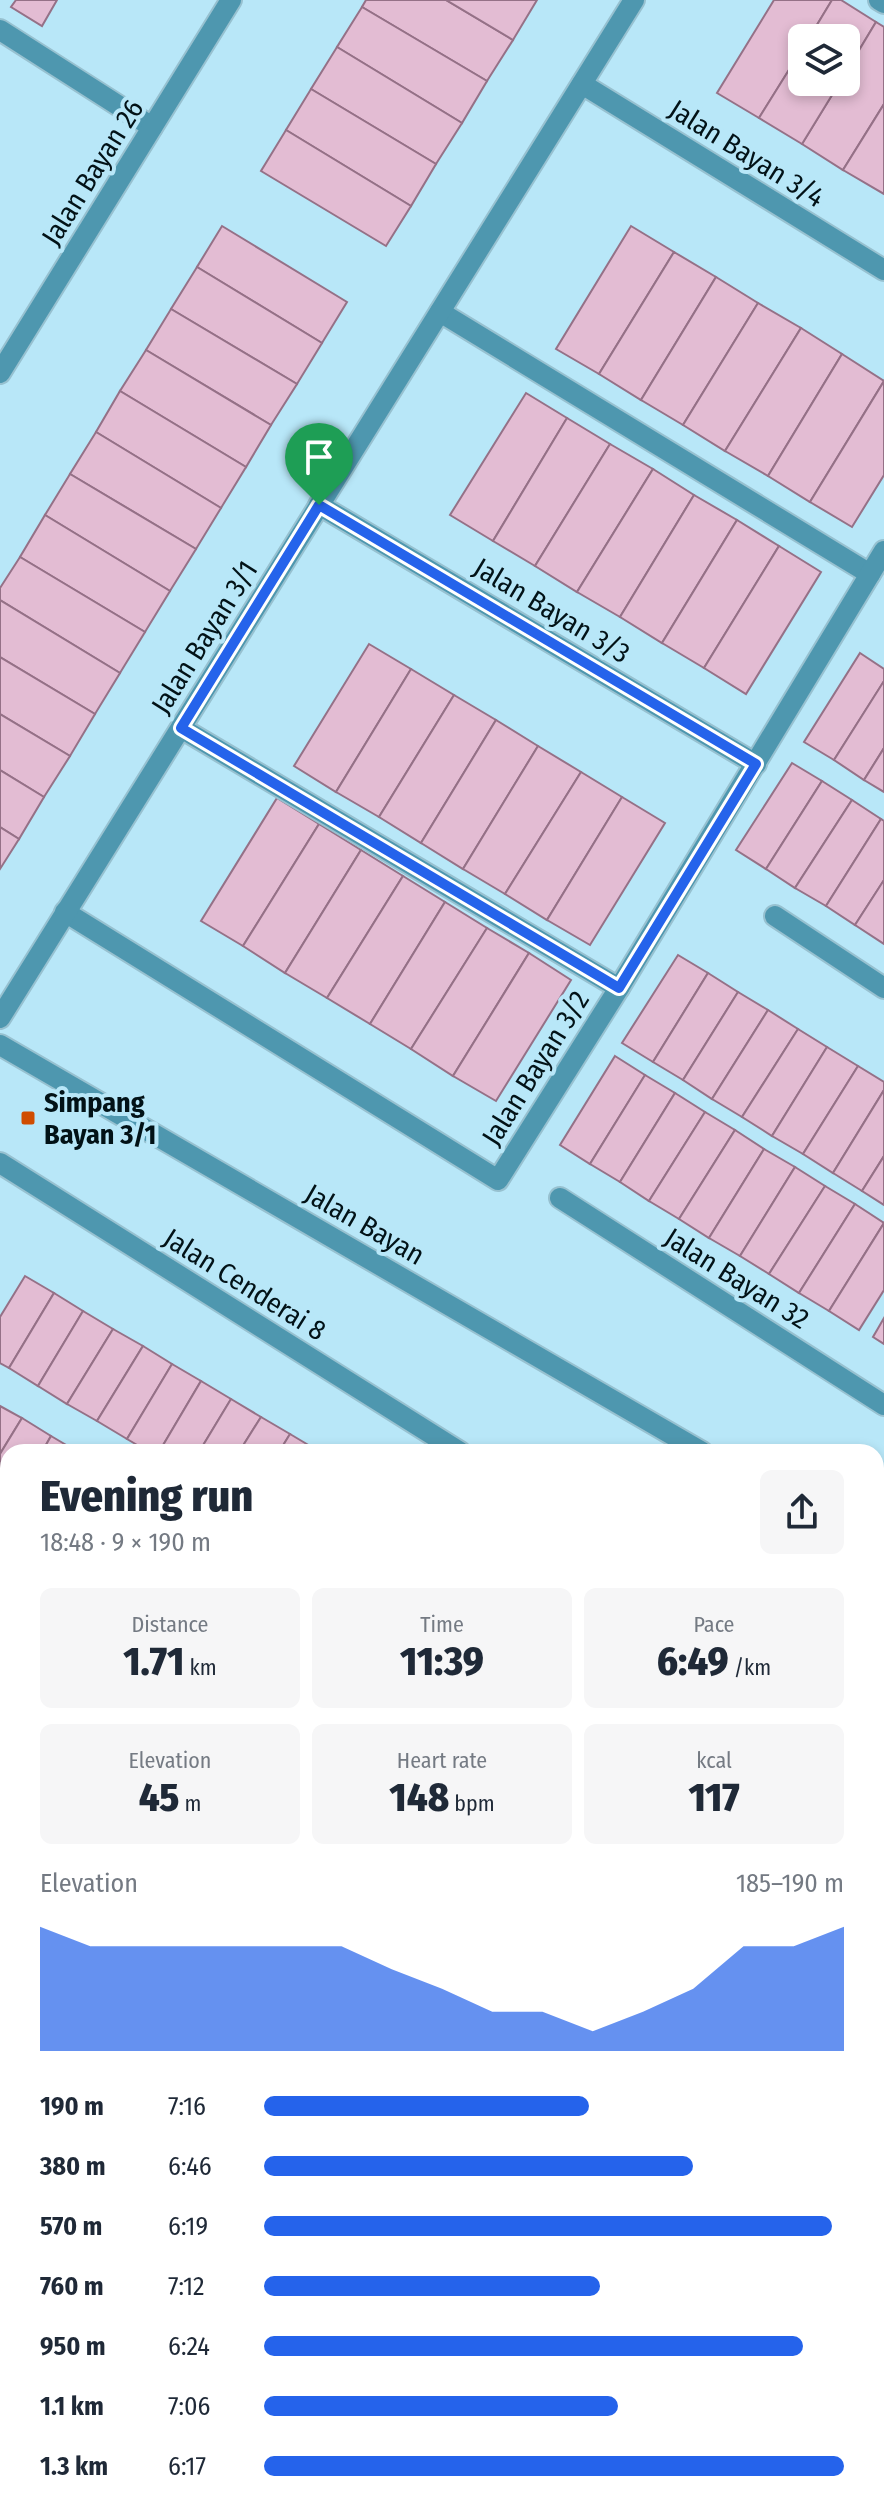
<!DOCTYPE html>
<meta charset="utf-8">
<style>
:root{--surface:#fff;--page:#f6f6f7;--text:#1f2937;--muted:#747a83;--accent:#2563eb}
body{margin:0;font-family:"Fira Sans Condensed",sans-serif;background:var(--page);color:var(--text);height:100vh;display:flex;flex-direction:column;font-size:30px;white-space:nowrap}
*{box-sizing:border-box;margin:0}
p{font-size:26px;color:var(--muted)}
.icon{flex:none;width:44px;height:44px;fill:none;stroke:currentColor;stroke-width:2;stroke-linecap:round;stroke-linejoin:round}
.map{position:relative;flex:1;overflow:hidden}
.sheet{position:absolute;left:0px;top:1444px;width:884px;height:1070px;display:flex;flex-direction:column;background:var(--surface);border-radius:24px 24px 0 0;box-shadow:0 4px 12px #0003}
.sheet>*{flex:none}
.controls{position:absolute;left:788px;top:24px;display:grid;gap:16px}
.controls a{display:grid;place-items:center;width:72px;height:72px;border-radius:12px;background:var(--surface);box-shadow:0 4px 12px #0003;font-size:40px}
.pin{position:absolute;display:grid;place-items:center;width:68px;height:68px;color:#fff;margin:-82px -34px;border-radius:50% 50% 50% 0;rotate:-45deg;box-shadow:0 0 8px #0007}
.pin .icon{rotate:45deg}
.round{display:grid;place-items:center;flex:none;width:84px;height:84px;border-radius:12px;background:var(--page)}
.overview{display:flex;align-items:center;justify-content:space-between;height:136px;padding:0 40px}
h1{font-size:44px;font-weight:800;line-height:60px}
.stats{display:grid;grid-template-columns:repeat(3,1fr);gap:12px;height:136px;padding:8px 40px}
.stats div{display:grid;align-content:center;border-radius:12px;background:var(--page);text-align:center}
.stats b{font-size:40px;font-weight:800}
.stats small{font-size:22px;font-weight:400}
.stats p{font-size:22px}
.chart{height:224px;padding:16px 40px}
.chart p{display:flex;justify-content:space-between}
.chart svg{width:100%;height:144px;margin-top:8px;fill:var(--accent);opacity:.7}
ul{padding:0 40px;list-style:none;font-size:26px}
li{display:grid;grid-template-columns:128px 96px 1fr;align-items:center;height:60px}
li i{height:20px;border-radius:10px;background:var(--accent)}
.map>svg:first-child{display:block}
.building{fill:#e3bcd3;stroke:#957187;stroke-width:2}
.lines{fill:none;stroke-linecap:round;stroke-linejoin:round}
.minor-casing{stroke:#97c1d0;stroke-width:24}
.minor{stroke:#4e97af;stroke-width:20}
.route-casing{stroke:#fff;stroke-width:16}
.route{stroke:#2563eb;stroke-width:10}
.poi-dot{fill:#d04c00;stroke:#b8e7f8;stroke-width:3}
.labels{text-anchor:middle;stroke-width:8;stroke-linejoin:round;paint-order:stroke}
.street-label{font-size:28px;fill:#021217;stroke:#b8e7f8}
.poi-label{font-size:28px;font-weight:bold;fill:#021217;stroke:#b8e7f8;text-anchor:start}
</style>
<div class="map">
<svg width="884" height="2513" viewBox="0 0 884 2513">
<rect width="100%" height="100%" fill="#b8e7f8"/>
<g class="building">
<polygon points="16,0 57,0 42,26 11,7"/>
<polygon points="366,0 446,0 513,40 487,81 362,7"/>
<polygon points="446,0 537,0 513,40"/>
<polygon points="774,0 832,0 809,38 802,38 802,49 759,118 717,93"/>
<polygon points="832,0 841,0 876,22 846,72 846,38 809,38"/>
<polygon points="362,7 487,81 462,123 337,47"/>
<polygon points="876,22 884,27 884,104 843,170 802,144 840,82 846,82 846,72"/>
<polygon points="337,47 462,123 436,164 311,89"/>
<polygon points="802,49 802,82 840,82 802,144 759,118"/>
<polygon points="311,89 436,164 411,206 286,130"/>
<polygon points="884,104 884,194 843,170"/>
<polygon points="286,130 411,206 386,246 261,171"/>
<polygon points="222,226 347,302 322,343 197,267"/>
<polygon points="631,226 674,252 599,374 556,349"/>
<polygon points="674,252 716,277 641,400 599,374"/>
<polygon points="197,267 322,343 297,384 171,309"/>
<polygon points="716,277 758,303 683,425 641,400"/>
<polygon points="758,303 801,328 725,451 683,425"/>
<polygon points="171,309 297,384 271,425 146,350"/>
<polygon points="801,328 842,354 768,476 725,451"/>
<polygon points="146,350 271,425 246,467 120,391"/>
<polygon points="842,354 884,381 810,502 768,476"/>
<polygon points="884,381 884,475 852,527 810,502"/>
<polygon points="120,391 246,467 221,508 96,432"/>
<polygon points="526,393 567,418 493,541 450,515"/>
<polygon points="567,418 610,444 535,566 493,541"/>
<polygon points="96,432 221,508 196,549 70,474"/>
<polygon points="610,444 653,469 577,592 535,566"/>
<polygon points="653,469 694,495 620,617 577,592"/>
<polygon points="70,474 196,549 170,591 45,515"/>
<polygon points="694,495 737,520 662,643 620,617"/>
<polygon points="45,515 170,591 145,632 20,557"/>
<polygon points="737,520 779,546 704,668 662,643"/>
<polygon points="779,546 821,572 746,694 704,668"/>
<polygon points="20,557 145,632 120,673 0,600 0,588"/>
<polygon points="0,600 120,673 95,714 0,657"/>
<polygon points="369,644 411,669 336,792 294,766"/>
<polygon points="860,653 884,669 884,681 834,760 804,742"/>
<polygon points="0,657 95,714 70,756 0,714"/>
<polygon points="411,669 454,695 379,817 336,792"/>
<polygon points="884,681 884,748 864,780 834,760"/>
<polygon points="454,695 496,720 421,843 379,817"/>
<polygon points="0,714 70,756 44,797 0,770"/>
<polygon points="496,720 538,746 463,869 421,843"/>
<polygon points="538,746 581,772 505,894 463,869"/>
<polygon points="884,748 884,792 864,780"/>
<polygon points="792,763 822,781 766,869 736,850"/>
<polygon points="0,770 44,797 19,839 0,827"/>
<polygon points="581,772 622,797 547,920 505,894"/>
<polygon points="822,781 852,800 795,888 766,869"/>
<polygon points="622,797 665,823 590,945 547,920"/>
<polygon points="277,798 319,824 243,946 201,921"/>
<polygon points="852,800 881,819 826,906 795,888"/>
<polygon points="881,819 884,821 884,880 855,925 826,906"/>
<polygon points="319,824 361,850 285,973 243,946"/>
<polygon points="0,827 19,839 0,869"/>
<polygon points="361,850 403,876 327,998 285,973"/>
<polygon points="403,876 445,902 370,1024 327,998"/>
<polygon points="884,880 884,944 855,925"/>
<polygon points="445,902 487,928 411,1049 370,1024"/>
<polygon points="487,928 529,953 453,1076 411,1049"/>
<polygon points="529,953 571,980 496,1101 453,1076"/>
<polygon points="678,955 708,973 653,1062 622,1043"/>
<polygon points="708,973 738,992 683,1080 653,1062"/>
<polygon points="738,992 768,1010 712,1099 683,1080"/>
<polygon points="768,1010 798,1029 742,1117 712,1099"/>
<polygon points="798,1029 827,1047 772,1136 742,1117"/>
<polygon points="827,1047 858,1066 803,1154 772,1136"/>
<polygon points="615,1056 645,1075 590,1164 560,1145"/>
<polygon points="858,1066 884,1082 884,1090 833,1173 803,1154"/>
<polygon points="645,1075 675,1093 620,1182 590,1164"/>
<polygon points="884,1090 884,1156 862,1191 833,1173"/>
<polygon points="675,1093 705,1112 649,1201 620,1182"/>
<polygon points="705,1112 735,1130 679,1219 649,1201"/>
<polygon points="735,1130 764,1149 709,1238 679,1219"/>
<polygon points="764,1149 795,1167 740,1256 709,1238"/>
<polygon points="884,1156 884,1205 862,1191"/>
<polygon points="795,1167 825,1186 769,1274 740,1256"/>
<polygon points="825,1186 855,1204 799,1293 769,1274"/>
<polygon points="855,1204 884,1223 829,1311 799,1293"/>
<polygon points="884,1223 884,1290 859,1330 829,1311"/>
<polygon points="25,1276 54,1293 9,1368 0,1363 0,1317"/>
<polygon points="54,1293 83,1311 38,1386 9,1368"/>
<polygon points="83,1311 113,1329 67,1404 38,1386"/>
<polygon points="884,1318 884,1344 873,1337"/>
<polygon points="113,1329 143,1346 97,1421 67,1404"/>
<polygon points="143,1346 172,1364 127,1439 97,1421"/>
<polygon points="172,1364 201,1381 159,1452 149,1452 127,1439"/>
<polygon points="201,1381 231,1399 199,1452 159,1452"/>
<polygon points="231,1399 261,1417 239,1452 199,1452"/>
<polygon points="0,1406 22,1418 0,1454"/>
<polygon points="261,1417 290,1434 279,1452 239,1452"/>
<polygon points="22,1418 51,1436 42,1452 8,1452 6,1511 0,1508 0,1454"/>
<polygon points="290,1434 320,1452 279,1452"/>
<polygon points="51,1436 78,1452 42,1452"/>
<polygon points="0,1664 8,1668 8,1717 0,1730"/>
<polygon points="8,1717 8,1771 0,1766 0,1730"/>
<polygon points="876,1788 884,1793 884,1801 876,1814"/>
<polygon points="0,1822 8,1827 8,1855 0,1868"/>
<polygon points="8,1855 8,1922 4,1928 0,1925 0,1868"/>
<polygon points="0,2100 8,2105 8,2140 0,2153"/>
<polygon points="8,2140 8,2206 7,2207 0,2203 0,2153"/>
<polygon points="0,2237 8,2242 8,2274 0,2287"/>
<polygon points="8,2274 8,2340 6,2343 0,2339 0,2287"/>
<polygon points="2,2486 8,2490 8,2506 29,2506 25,2513 0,2513"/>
<polygon points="291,2506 332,2506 328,2513 287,2513"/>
<polygon points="332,2506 372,2506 368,2513 328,2513"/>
<polygon points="372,2506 412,2506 408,2513 368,2513"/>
<polygon points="412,2506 447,2506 451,2509 449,2513 408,2513"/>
</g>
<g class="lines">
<defs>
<g id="minor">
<polyline points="879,0 884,3"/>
<polyline points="0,30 152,127"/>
<polyline points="582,84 884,270"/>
<polyline points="440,312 870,574"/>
<polyline points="0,373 231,0"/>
<polyline points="319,505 756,764"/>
<polyline points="181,728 619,988"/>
<polyline points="65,912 498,1180 619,988 884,551"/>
<polyline points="775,916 884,988"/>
<polyline points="0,1018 634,0"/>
<polyline points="0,1045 702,1452"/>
<polyline points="0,1163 460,1452"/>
<polyline points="560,1198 884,1405"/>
<polyline points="876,1553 884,1558"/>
<polyline points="0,1598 8,1603"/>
<polyline points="876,1713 884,1718"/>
<polyline points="876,2023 884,2010"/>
<polyline points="876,2245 884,2232"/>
<polyline points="0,2420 8,2425"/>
<polyline points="140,2506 151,2513"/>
<polyline points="577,2513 581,2506"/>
<polyline points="715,2513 720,2506"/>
</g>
</defs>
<use href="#minor" class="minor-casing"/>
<use href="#minor" class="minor"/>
</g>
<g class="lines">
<defs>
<polygon id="route" points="319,505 756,764 619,988 181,728"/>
</defs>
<use href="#route" class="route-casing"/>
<use href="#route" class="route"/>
</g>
<rect class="poi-dot" x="20" y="1110" width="16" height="16" rx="4"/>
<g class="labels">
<g class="street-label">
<text transform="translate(747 153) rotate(32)" y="10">Jalan Bayan 3/4</text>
<text transform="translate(92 172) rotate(-58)" y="10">Jalan Bayan 26</text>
<text transform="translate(552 610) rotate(31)" y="10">Jalan Bayan 3/3</text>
<text transform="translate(204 637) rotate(-58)" y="10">Jalan Bayan 3/1</text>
<text transform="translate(535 1068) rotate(-58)" y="10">Jalan Bayan 3/2</text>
<text transform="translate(365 1224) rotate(30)" y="10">Jalan Bayan</text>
<text transform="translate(737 1278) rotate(32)" y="10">Jalan Bayan 32</text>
<text transform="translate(245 1284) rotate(32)" y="10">Jalan Cenderai 8</text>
</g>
<g class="poi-label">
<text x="44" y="1112">Simpang<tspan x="44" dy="32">Bayan 3/1</tspan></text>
</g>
</g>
</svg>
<div class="controls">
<a><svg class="icon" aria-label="layers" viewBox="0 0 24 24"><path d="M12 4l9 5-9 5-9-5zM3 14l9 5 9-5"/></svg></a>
</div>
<div class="pin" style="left:319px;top:505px;background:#1e9e55"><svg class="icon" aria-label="arrive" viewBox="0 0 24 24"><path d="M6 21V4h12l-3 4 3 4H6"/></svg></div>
<section class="sheet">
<div class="overview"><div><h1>Evening run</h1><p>18:48 · 9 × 190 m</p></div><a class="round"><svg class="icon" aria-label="share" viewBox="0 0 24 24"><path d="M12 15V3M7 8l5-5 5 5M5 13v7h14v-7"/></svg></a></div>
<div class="stats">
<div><p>Distance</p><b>1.71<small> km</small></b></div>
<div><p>Time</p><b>11:39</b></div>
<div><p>Pace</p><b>6:49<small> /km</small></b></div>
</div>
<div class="stats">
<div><p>Elevation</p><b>45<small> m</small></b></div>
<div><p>Heart rate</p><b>148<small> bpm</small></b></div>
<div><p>kcal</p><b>117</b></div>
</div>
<div class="chart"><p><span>Elevation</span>185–190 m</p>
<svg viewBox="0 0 160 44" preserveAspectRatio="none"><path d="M0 44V6L10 12L20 12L30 12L40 12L50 12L60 12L70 19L80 25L90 32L100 32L110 38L120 32L130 25L140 12L150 12L160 6V44z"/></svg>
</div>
<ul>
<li><b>190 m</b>7:16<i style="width:56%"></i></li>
<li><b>380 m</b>6:46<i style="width:74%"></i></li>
<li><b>570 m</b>6:19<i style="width:98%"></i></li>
<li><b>760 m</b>7:12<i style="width:58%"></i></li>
<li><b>950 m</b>6:24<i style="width:93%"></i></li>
<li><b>1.1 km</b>7:06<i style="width:61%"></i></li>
<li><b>1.3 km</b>6:17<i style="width:100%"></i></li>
</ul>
</section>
</div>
